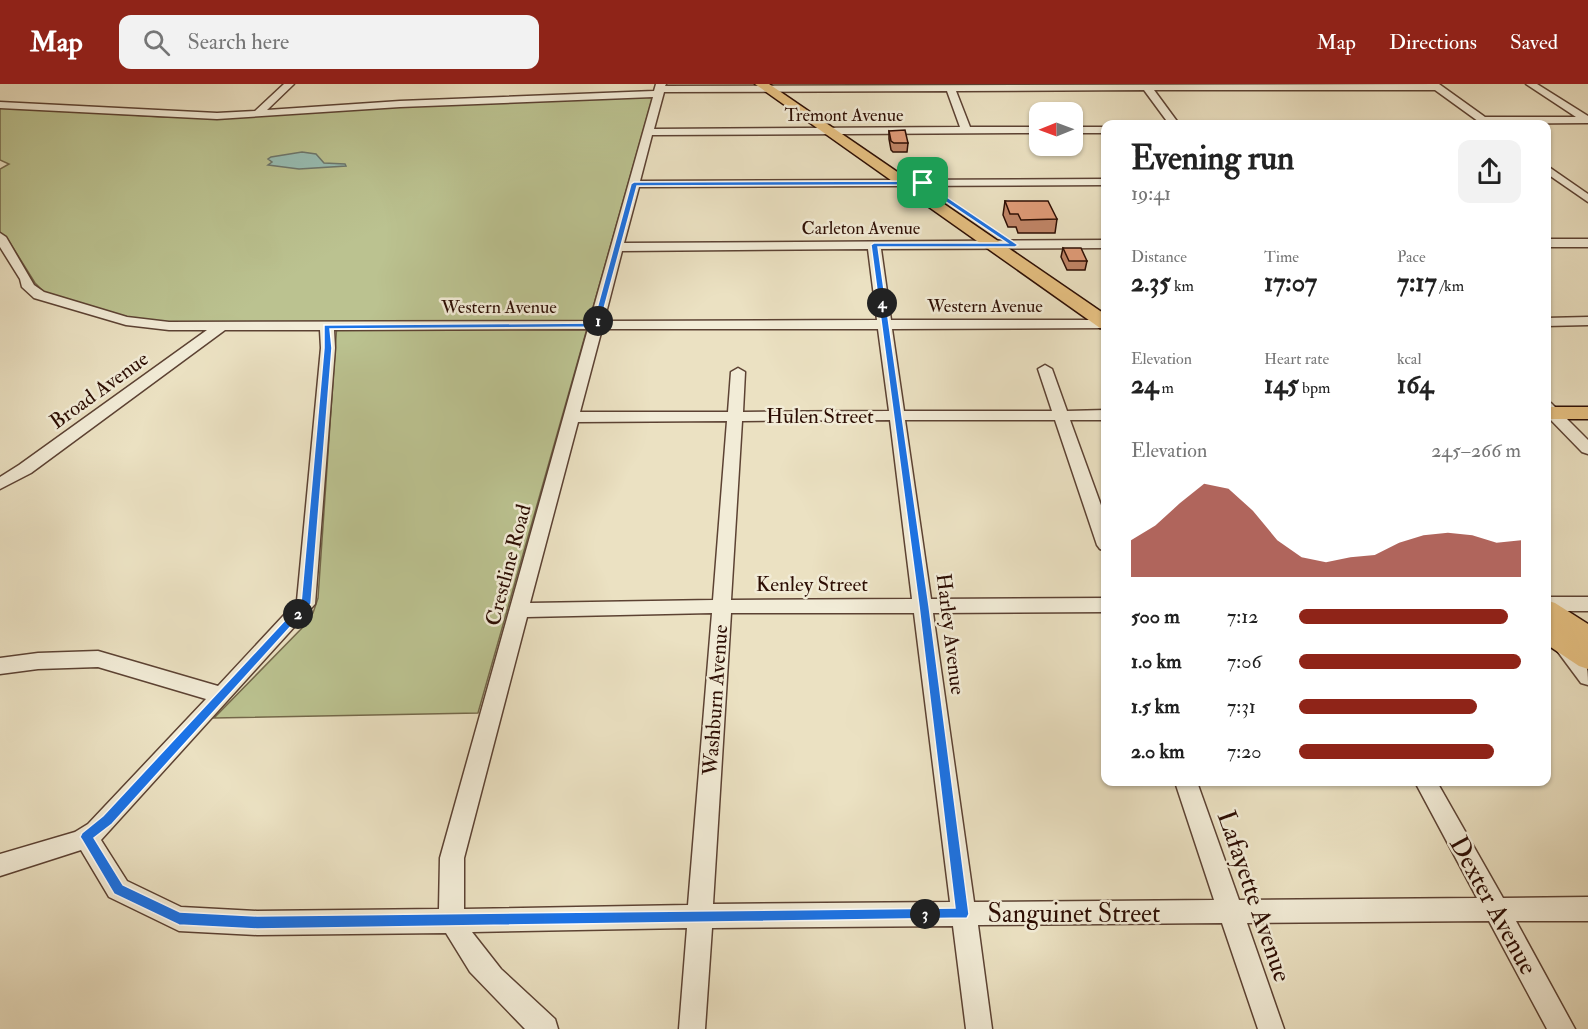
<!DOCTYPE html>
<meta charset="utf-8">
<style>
:root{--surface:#fff;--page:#f2f2f2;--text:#222;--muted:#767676;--accent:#8f2418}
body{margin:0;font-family:"IM FELL Double Pica",serif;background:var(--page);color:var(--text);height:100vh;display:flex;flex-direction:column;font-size:22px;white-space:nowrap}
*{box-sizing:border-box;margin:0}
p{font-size:20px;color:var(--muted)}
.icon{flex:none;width:33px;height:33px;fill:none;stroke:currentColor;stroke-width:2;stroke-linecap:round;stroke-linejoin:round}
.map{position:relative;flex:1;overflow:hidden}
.side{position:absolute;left:1101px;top:36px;width:450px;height:666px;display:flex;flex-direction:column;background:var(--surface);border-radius:12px;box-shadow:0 2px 4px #0004}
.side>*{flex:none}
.needle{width:39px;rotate:269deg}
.tools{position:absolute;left:1029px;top:18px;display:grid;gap:12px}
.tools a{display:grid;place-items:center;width:54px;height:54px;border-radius:12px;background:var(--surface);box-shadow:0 2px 4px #0004;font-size:30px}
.pin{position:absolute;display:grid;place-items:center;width:51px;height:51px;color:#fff;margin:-26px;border-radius:12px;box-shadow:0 3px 9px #0006}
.km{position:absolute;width:30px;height:30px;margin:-15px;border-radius:50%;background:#222;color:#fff;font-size:16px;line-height:30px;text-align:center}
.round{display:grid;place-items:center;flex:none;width:63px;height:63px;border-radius:12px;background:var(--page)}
.head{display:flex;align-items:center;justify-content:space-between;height:102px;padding:0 30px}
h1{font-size:33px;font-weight:700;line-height:45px}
.figures{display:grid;grid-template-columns:repeat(3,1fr);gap:9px;height:102px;padding:6px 30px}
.figures div{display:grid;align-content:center}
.figures b{font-size:26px;font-weight:700}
.figures small{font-size:16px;font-weight:400}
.figures p{font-size:16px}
.chart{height:168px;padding:12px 30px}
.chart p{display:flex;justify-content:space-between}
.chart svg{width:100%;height:108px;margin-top:6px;fill:var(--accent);opacity:.7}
ul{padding:0 30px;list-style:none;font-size:20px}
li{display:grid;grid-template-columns:96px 72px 1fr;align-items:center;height:45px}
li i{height:15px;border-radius:8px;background:var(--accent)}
header{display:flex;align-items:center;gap:36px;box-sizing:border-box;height:84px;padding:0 30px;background:var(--accent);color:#fff}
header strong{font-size:28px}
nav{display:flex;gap:33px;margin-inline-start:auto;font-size:21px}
.search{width:420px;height:54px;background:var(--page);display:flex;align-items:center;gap:15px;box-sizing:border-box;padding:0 21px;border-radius:12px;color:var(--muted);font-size:22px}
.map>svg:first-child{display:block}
.green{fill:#bbc290;stroke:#74684a;stroke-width:1.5}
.water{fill:#98beb4;stroke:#6d776d;stroke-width:1.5}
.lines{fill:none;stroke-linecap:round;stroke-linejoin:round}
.minor-casing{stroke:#5c4233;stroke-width:3}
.major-casing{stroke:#2c0d03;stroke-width:3}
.minor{fill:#f2ecd7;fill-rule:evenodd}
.major{fill:#e6c081;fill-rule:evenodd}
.wall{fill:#c18567;stroke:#2c0d03;stroke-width:1.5}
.building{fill:#e09b78;stroke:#2c0d03;stroke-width:1.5}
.route{fill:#1a73e8;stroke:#fff;stroke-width:1.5;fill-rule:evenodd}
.labels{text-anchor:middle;stroke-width:5;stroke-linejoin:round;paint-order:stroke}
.far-street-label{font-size:18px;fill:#2c0d03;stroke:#f2ecd7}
.street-label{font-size:21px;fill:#2c0d03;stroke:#f2ecd7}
.near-street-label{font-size:26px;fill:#2c0d03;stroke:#f2ecd7}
</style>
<header>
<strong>Map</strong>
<div class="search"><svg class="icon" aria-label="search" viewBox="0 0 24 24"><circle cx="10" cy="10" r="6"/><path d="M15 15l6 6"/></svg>Search here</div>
<nav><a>Map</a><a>Directions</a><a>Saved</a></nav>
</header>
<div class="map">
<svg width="1588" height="945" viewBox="0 0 1588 945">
<rect width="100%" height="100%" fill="#ebe1c2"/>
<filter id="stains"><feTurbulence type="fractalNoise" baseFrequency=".00333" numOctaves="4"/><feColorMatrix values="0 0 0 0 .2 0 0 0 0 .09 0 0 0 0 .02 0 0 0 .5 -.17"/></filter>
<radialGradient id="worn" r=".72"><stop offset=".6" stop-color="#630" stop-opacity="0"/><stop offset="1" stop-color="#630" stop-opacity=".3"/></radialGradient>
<polygon class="green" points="653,12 478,629 214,634 304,542 313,529 318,514 337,239 165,238 131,234 46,210 35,199 7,154 0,151 0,85 9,80 0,76 0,23 164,33 205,33 401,22"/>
<polygon class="water" points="302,68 316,70 324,79 345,80 346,82 299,85 268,81 272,78 268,75 271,73"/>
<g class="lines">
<defs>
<g id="minor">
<path d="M 284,0 L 294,0 L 267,26 L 400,17 L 654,7 L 656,0 L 666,0 L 665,2 L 1439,0 L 1485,33 L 1576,33 L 1526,0 L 1537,0 L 1588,32 L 1588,39 L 1482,40 L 1435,6 L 1154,6 L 1179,40 L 1169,40 L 1144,6 L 956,7 L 970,43 L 1040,43 L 1040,49 L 652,51 L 640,97 L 1106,95 L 1106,101 L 639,103 L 624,159 L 1106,156 L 1106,164 L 881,165 L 891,236 L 1106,236 L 1106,244 L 892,245 L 904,327 L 1052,327 L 1038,285 L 1045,281 L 1052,285 L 1067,327 L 1106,326 L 1106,336 L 1070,336 L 1106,435 L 1106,467 L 1100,465 L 1097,461 L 1055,336 L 905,336 L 931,515 L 1106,514 L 1106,528 L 933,529 L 974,818 L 1214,816 L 1175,698 L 1197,698 L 1239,816 L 1477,814 L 1415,698 L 1437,698 L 1503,814 L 1588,813 L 1588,837 L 1516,837 L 1575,945 L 1547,945 L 1489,837 L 1247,839 L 1284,945 L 1258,945 L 1222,839 L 978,841 L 992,945 L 966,945 L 953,842 L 712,844 L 705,945 L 679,945 L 687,844 L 472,848 L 501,885 L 555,935 L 558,945 L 525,945 L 470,888 L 446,849 L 257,851 L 179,847 L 109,813 L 81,766 L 0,792 L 0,770 L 75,748 L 88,740 L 206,615 L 98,583 L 38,585 L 0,590 L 0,574 L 38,569 L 98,567 L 218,602 L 297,517 L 321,264 L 320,246 L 225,246 L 31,389 L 0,405 L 0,393 L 19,381 L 207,246 L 169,246 L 126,241 L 34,214 L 22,203 L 20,195 L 0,163 L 0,149 L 6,153 L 34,201 L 44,208 L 127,233 L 169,238 L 590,237 L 653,13 L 400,23 L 217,35 L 0,24 L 0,18 L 217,29 L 255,27 ZM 947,7 L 960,43 L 654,45 L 664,8 ZM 868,165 L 877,236 L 604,237 L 622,167 ZM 588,245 L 440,774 L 439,825 L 257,827 L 181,823 L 127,797 L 101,756 L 315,520 L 335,264 L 334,246 ZM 602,245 L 878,245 L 889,327 L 743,328 L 745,288 L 738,284 L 731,288 L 728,328 L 580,328 ZM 890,336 L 912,515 L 731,516 L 742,337 ZM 727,337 L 713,516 L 530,519 L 578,338 ZM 712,529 L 688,821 L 464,825 L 464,774 L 527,533 ZM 731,529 L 914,529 L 950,818 L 713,820 Z"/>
<rect x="1072" y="43" width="34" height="6"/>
<polygon points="1546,81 1588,110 1588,118 1546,89"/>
<rect x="1546" y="155" width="42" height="8"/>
<polygon points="1588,233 1588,241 1546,242 1546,234"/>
<polygon points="1546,318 1551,319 1588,356 1588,370 1582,368 1546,331"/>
<rect x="1546" y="513" width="42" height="14"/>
<path d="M 1565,557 C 1586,563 1588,582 1588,601 L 1581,599 L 1555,564 L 1558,559 Z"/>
</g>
<g id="major">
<polygon points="755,0 769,0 1106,231 1106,245 1100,244"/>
<rect x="1546" y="323" width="42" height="12"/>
<polygon points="1546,516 1555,519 1588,540 1588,585 1579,582 1546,560"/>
</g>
</defs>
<use href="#minor" class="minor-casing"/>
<use href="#major" class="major-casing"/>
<use href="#minor" class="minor"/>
<use href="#major" class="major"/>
</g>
<g class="wall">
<polygon points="889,47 908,59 907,68 893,68 891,66 889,55"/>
<polygon points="1005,117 1057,135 1055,149 1018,149 1016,143 1008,143 1003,131"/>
<polygon points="1063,164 1087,177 1085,186 1067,186 1061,173"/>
</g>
<g class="building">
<polygon points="905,46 908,59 894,59 891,57 889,47"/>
<polygon points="1005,117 1048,117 1057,135 1021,136 1018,130 1010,130"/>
<polygon points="1063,164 1081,164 1087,177 1069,177"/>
</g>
<path class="route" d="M 923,97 L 1018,161 L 1015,163 L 878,163 L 929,522 L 969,830 L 967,834 L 257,845 L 179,841 L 114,810 L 82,756 L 80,753 L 82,749 L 103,732 L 301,519 L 324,264 L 324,241 L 593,239 L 631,100 L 634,98 ZM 921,101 L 1007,159 L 874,159 L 871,161 L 919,522 L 955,824 L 257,832 L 180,828 L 123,801 L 94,754 L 112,740 L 311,520 L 332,264 L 330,245 L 599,243 L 637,102 Z"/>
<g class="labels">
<g class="far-street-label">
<text x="844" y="37">Tremont Avenue</text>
<text x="861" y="150">Carleton Avenue</text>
<text x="985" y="228">Western Avenue</text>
<text x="499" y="229">Western Avenue</text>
</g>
<g class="street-label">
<text transform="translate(99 306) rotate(-36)" y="7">Broad Avenue</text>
<text x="820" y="339">Hulen Street</text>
<text transform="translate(508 481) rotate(-75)" y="7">Crestline Road</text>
<text x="812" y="507">Kenley Street</text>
<text transform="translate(951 550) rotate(83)" y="7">Harley Avenue</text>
<text transform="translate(715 616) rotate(-86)" y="7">Washburn Avenue</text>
</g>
<g class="near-street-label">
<text transform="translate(1255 812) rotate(71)" y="9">Lafayette Avenue</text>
<text transform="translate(1494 821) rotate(61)" y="9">Dexter Avenue</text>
<text x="1074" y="838">Sanguinet Street</text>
</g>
</g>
<rect width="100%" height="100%" filter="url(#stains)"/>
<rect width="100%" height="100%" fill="url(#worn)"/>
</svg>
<div class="tools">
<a><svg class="needle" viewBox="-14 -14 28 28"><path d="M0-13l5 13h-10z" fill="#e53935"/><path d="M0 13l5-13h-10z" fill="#767676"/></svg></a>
</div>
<div class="pin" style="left:923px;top:99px;background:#1e9e55"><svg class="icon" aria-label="arrive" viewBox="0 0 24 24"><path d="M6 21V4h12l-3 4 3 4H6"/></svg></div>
<b class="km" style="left:598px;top:237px">1</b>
<b class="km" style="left:298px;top:530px">2</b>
<b class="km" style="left:925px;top:830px">3</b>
<b class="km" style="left:882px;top:219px">4</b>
<section class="side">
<div class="head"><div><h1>Evening run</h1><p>19:41</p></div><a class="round"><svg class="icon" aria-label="share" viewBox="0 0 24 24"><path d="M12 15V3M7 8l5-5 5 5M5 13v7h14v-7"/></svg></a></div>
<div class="figures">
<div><p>Distance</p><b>2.35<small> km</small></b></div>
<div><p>Time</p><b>17:07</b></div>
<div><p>Pace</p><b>7:17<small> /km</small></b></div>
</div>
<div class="figures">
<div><p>Elevation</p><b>24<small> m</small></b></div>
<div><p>Heart rate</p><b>145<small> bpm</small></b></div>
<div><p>kcal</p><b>164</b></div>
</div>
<div class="chart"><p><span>Elevation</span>245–266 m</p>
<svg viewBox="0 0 160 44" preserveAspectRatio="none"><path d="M0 44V29L10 23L20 14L30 6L40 8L50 17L60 29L70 36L80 38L90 36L100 35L110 30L120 27L130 26L140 27L150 30L160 29V44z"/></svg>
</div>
<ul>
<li><b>500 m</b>7:12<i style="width:94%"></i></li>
<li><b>1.0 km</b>7:06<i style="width:100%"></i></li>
<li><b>1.5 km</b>7:31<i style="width:80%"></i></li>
<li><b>2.0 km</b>7:20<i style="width:88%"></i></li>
</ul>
</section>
</div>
